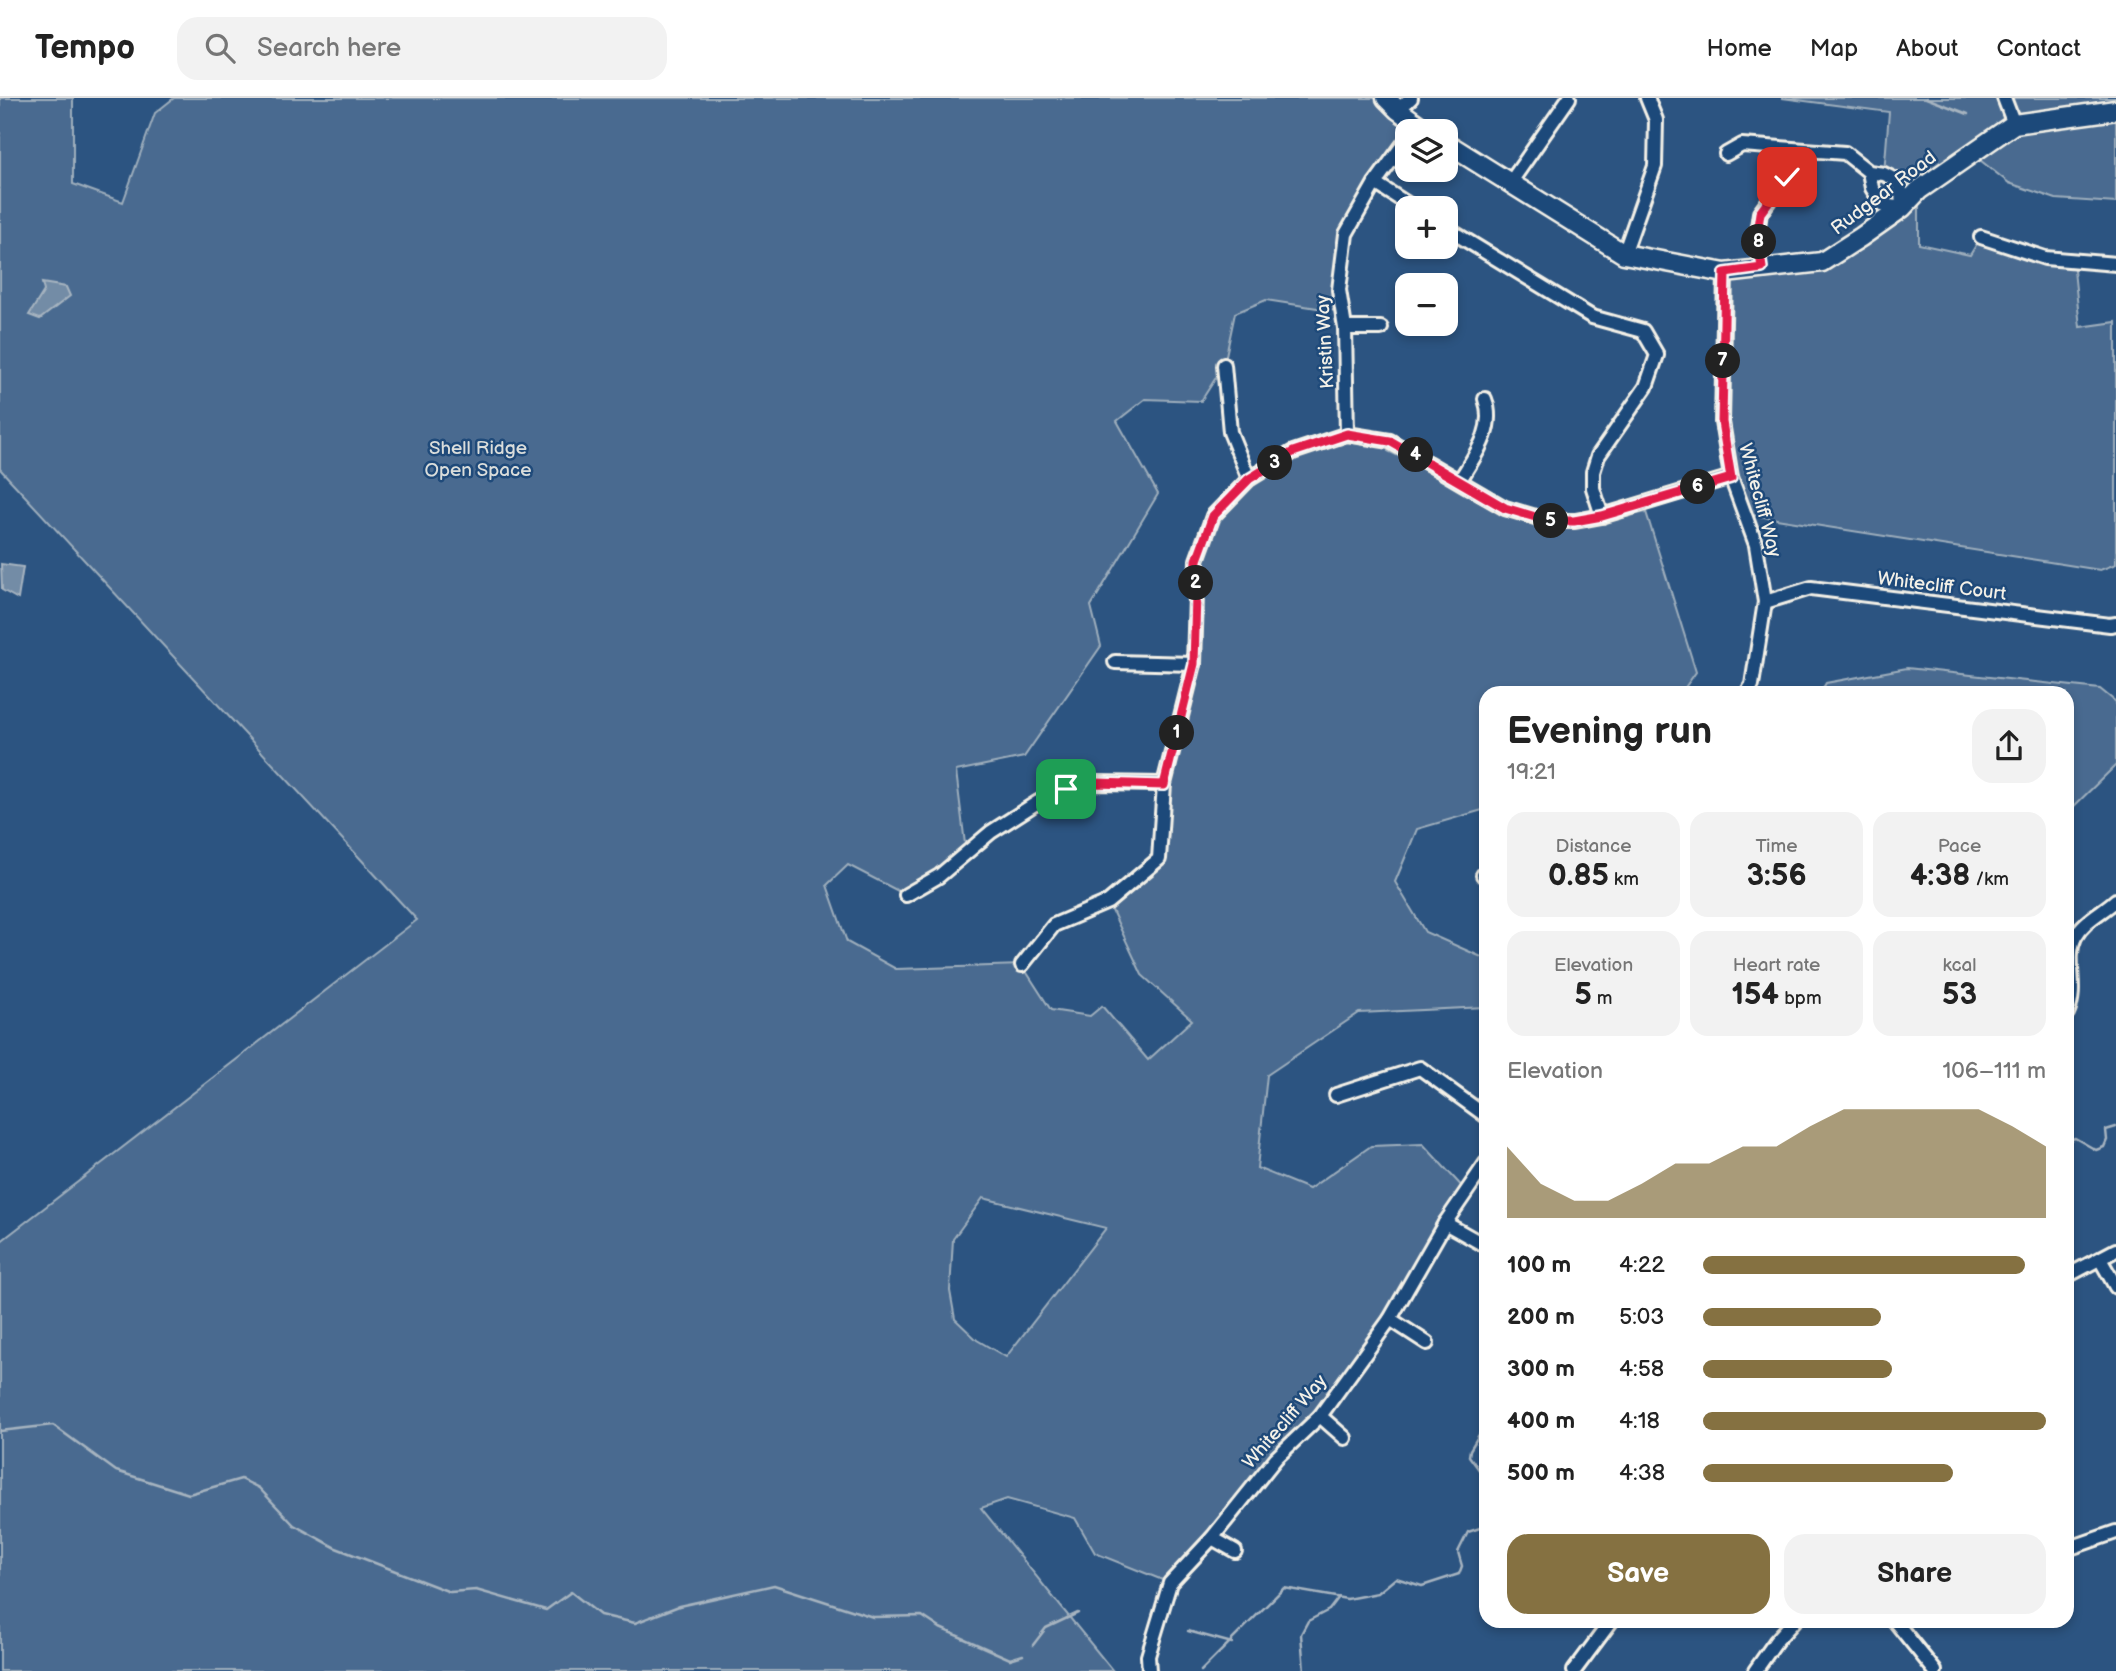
<!DOCTYPE html>
<meta charset="utf-8">
<style>
:root{--surface:#fff;--page:#f2f2f2;--text:#222;--muted:#767676;--line:#e0e0e0;--accent:#857141}
body{margin:0;font-family:"Balsamiq Sans",sans-serif;background:var(--page);color:var(--text);height:100vh;display:flex;flex-direction:column;font-size:26px;white-space:nowrap}
*{box-sizing:border-box;margin:0}
p{font-size:23px;color:var(--muted)}
.icon{flex:none;width:38px;height:38px;fill:none;stroke:currentColor;stroke-width:2;stroke-linecap:round;stroke-linejoin:round}
.map{position:relative;flex:1;overflow:hidden}
.side{position:absolute;left:1479px;top:588px;width:595px;height:942px;display:flex;flex-direction:column;background:var(--surface);border-radius:21px;box-shadow:0 4px 10px #0003}
.side>*{flex:none}
.fabs{position:absolute;left:1395px;top:21px;display:grid;gap:14px}
.fabs a{display:grid;place-items:center;width:63px;height:63px;border-radius:14px;background:var(--surface);box-shadow:0 4px 10px #0003;font-size:35px}
.pin{position:absolute;display:grid;place-items:center;width:60px;height:60px;color:#fff;margin:-30px;border-radius:14px;box-shadow:0 4px 10px #0006}
.km{position:absolute;width:35px;height:35px;margin:-18px;border-radius:50%;background:#222;color:#fff;font-size:19px;line-height:35px;text-align:center}
.round{display:grid;place-items:center;flex:none;width:74px;height:74px;border-radius:21px;background:var(--page)}
.headline{display:flex;align-items:center;justify-content:space-between;height:119px;padding:0 28px}
h1{font-size:38px;font-weight:700;line-height:52px}
.stats{display:grid;grid-template-columns:repeat(3,1fr);gap:10px;height:119px;padding:7px 28px}
.stats div{display:grid;align-content:center;border-radius:18px;background:var(--page);text-align:center}
.stats b{font-size:30px;font-weight:700}
.stats small{font-size:19px;font-weight:400}
.stats p{font-size:19px}
.chart{height:196px;padding:14px 28px}
.chart p{display:flex;justify-content:space-between}
.chart svg{width:100%;height:126px;margin-top:7px;fill:var(--accent);opacity:.7}
.cta{display:flex;gap:14px;margin-top:auto;padding:14px 28px}
.cta a{flex:1;height:80px;border-radius:21px;background:var(--accent);color:#fff;font-size:28px;font-weight:700;line-height:80px;text-align:center}
.cta a+a{background:var(--page);color:var(--text)}
ul{padding:0 28px;list-style:none;font-size:23px}
li{display:grid;grid-template-columns:112px 84px 1fr;align-items:center;height:52px}
li i{height:18px;border-radius:9px;background:var(--accent)}
header{display:flex;align-items:center;gap:42px;box-sizing:border-box;height:98px;padding:0 35px;background:var(--surface);border-bottom:2px solid var(--line)}
header strong{font-size:33px}
nav{display:flex;gap:38px;margin-inline-start:auto;font-size:24px}
.search{width:490px;height:63px;background:var(--page);display:flex;align-items:center;gap:18px;box-sizing:border-box;padding:0 24px;border-radius:21px;color:var(--muted);font-size:26px}
.map>svg:first-child{display:block}
.green{fill:#496b90;stroke:#9eaebc;stroke-width:2;fill-rule:evenodd}
.water{fill:#738ca6;stroke:#a7b4c0;stroke-width:2}
.lines{fill:none;stroke-linecap:round;stroke-linejoin:round}
.stream{stroke:#a7b4c0;stroke-width:2.5}
.street-casing{stroke:#f4f1e8;stroke-width:18}
.secondary-casing{stroke:#f4f1e8;stroke-width:23}
.street{stroke:#1f4a7a;stroke-width:12}
.secondary{stroke:#1f4a7a;stroke-width:18}
.route-casing{stroke:#fff;stroke-width:14}
.route{stroke:#e11d48;stroke-width:9}
.labels{text-anchor:middle;stroke-width:5;stroke-linejoin:round;paint-order:stroke}
.street-label{font-size:19px;fill:#f4f1e8;stroke:#1f4a7a}
.park-label{font-size:19px;fill:#dadddb;stroke:#1f4a7a}
</style>
<header>
<strong>Tempo</strong>
<div class="search"><svg class="icon" aria-label="search" viewBox="0 0 24 24"><circle cx="10" cy="10" r="6"/><path d="M15 15l6 6"/></svg>Search here</div>
<nav><a>Home</a><a>Map</a><a>About</a><a>Contact</a></nav>
</header>
<div class="map">
<svg width="2116" height="1573" viewBox="0 0 2116 1573">
<rect width="100%" height="100%" fill="#2c5481"/>
<filter id="ink" filterUnits="userSpaceOnUse"><feTurbulence type="fractalNoise" baseFrequency=".0143" numOctaves="2"/><feDisplacementMap in="SourceGraphic" scale="14" xChannelSelector="R" yChannelSelector="G"/><feConvolveMatrix kernelMatrix="1 2 1 2 8 2 1 2 1" color-interpolation-filters="sRGB"/></filter>
<g filter="url(#ink)">
<g class="green">
<path d="M 0,0 L 73,0 L 73,86 L 123,104 L 155,15 L 174,0 L 1386,0 L 1413,33 L 1407,33 L 1407,41 L 1346,136 L 1343,214 L 1266,202 L 1235,215 L 1224,267 L 1201,303 L 1145,301 L 1117,323 L 1158,396 L 1091,508 L 1101,548 L 1024,659 L 956,673 L 966,754 L 906,797 L 848,767 L 827,787 L 847,844 L 896,871 L 1022,867 L 1051,912 L 1090,918 L 1102,908 L 1148,962 L 1192,922 L 1142,877 L 1108,804 L 1159,760 L 1164,686 L 1194,566 L 1197,462 L 1213,418 L 1249,381 L 1293,354 L 1347,336 L 1390,343 L 1388,353 C 1446,378 1500,432 1567,430 C 1594,429 1621,420 1646,414 L 1696,574 L 1681,595 L 1486,595 L 1486,711 L 1417,731 L 1395,784 L 1425,834 L 1486,861 L 1486,909 L 1359,915 L 1267,977 L 1257,1070 L 1309,1091 L 1371,1048 L 1423,1046 L 1466,1093 L 1390,1221 L 1320,1318 L 1170,1485 L 1095,1455 L 1075,1420 L 1007,1401 L 981,1410 L 1113,1573 L 0,1573 L 0,1144 L 417,822 L 0,371 ZM 983,1100 L 1106,1130 L 1006,1259 L 977,1242 L 955,1221 L 950,1193 L 953,1141 Z"/>
<polygon points="1782,0 2116,0 2116,105 2056,101 2009,85 1971,55 1919,92 1919,146 1970,157 1981,139 2073,163 2080,229 2116,224 2116,466 2100,472 1745,416 1722,324 1725,175 1822,164 1902,110 1901,92 1884,76 1889,14"/>
<polygon points="1907,570 2100,591 2116,604 2116,667 2067,715 2067,595 1820,595 1826,585"/>
</g>
<g class="water">
<polygon points="42,185 66,189 70,198 40,221 29,217 44,193"/>
<polygon points="1,466 23,469 18,501 2,492"/>
</g>
<g class="lines">
<g class="stream">
<polyline points="1926,0 1968,16"/>
<polyline points="2067,1043 2075,1040 2096,1052 2104,1049 2107,1042 2106,1032 2116,1029"/>
<polyline points="1486,1287 1482,1289 1486,1304"/>
<polyline points="1486,1325 1470,1352 1469,1358 1480,1373 1486,1373"/>
<polyline points="0,1333 53,1327 116,1373 189,1396 241,1381 259,1390 294,1427 336,1450 450,1494 476,1492 546,1512 571,1494 600,1517 635,1525 679,1508 774,1487 873,1519 922,1518 940,1530 1010,1561 1023,1557"/>
<polyline points="1486,1393 1486,1394"/>
<polyline points="1188,1533 1232,1545"/>
<polyline points="1033,1547 1046,1530 1078,1515"/>
<polyline points="1201,1573 1284,1490 1347,1501 1378,1495 1396,1480 1422,1488 1459,1476 1462,1468 1458,1454 1468,1434 1486,1428"/>
<polyline points="1304,1573 1301,1536 1308,1523 1329,1512 1339,1499"/>
</g>
<defs>
<g id="street">
<polyline points="2004,0 2014,26"/>
<polyline points="1398,12 1411,0"/>
<polyline points="1726,56 1742,47 1845,55 1869,74 1884,76 1896,82 1901,92 1902,110 1883,107 1872,90 1869,74"/>
<polyline points="1375,85 1414,110"/>
<polyline points="1510,85 1569,0"/>
<polyline points="1446,130 1592,219 1643,233 1657,257 1646,289 1598,358 1593,374 1593,390 1602,418"/>
<polyline points="1981,139 2045,160 2116,166"/>
<polyline points="1624,156 1655,68 1656,22 1647,0"/>
<polyline points="1762,170 1757,135 1760,115 1786,79 1791,51"/>
<polyline points="1725,175 1722,324 1731,379 1756,447 1765,504 1752,587 1747,595"/>
<polyline points="1345,230 1381,230"/>
<polyline points="1224,267 1230,334 1249,381"/>
<polyline points="1347,336 1345,230 1339,192 1346,136 1375,85 1407,41"/>
<path d="M 1460,382 C 1475,357 1496,331 1485,301"/>
<polyline points="1765,504 1811,490 2110,527 2116,526"/>
<polyline points="1115,564 1194,566"/>
<polyline points="1483,777 1486,778"/>
<polyline points="906,797 939,778 991,734 1038,704 1066,690 1096,685 1164,686"/>
<polyline points="1022,867 1054,827 1108,804 1159,761 1164,686 1194,566 1197,462 1213,418 1249,381 1293,354 1347,336 1390,343 1505,410 1549,423 1575,423 1602,418 1731,379"/>
<path d="M 2067,915 C 2079,890 2064,862 2075,839 C 2084,822 2103,814 2116,802"/>
<polyline points="1336,997 1420,970 1486,1018"/>
<polyline points="1445,1125 1486,1148"/>
<polyline points="2100,1161 2116,1189"/>
<polyline points="2067,1178 2116,1152"/>
<polyline points="1390,1221 1427,1245"/>
<polyline points="1320,1318 1345,1340"/>
<polyline points="1212,1440 1235,1453"/>
<polyline points="2067,1451 2116,1434"/>
<polyline points="1894,1522 1935,1573"/>
<polyline points="1149,1573 1148,1558 1170,1485 1212,1440 1276,1360 1320,1318 1390,1221 1445,1125 1486,1065"/>
<polyline points="1574,1573 1612,1522"/>
<polyline points="1755,1573 1776,1543 1795,1522"/>
</g>
<g id="secondary">
<polyline points="1386,0 1398,12 1427,33"/>
<polyline points="1446,45 1624,156 1725,175 1822,164 1861,139 1902,110 1919,92 2014,26 2116,12"/>
</g>
</defs>
<use href="#street" class="street-casing"/>
<use href="#secondary" class="secondary-casing"/>
<use href="#street" class="street"/>
<use href="#secondary" class="secondary"/>
</g>
</g>
<g class="lines" filter="url(#ink)">
<defs>
<polyline id="route" points="1066,691 1096,685 1164,687 1194,566 1197,462 1213,418 1249,381 1293,354 1347,336 1390,343 1505,410 1549,423 1574,423 1602,418 1731,380 1722,324 1725,175 1762,170 1757,135 1760,115 1787,79"/>
</defs>
<use href="#route" class="route-casing"/>
<use href="#route" class="route"/>
</g>
<g class="labels">
<g class="street-label">
<text transform="translate(1883 94) rotate(-37)" y="7">Rudgear Road</text>
<text transform="translate(1324 244) rotate(-93)" y="7">Kristin Way</text>
<text transform="translate(1761 402) rotate(75)" y="7">Whitecliff Way</text>
<text transform="translate(1942 487) rotate(7)" y="7">Whitecliff Court</text>
<text transform="translate(1284 1323) rotate(-49)" y="7">Whitecliff Way</text>
</g>
<g class="park-label">
<text x="478" y="356">Shell Ridge<tspan x="478" dy="22">Open Space</tspan></text>
</g>
</g>
</svg>
<div class="fabs">
<a><svg class="icon" aria-label="layers" viewBox="0 0 24 24"><path d="M12 4l9 5-9 5-9-5zM3 14l9 5 9-5"/></svg></a>
<a>+</a>
<a>−</a>
</div>
<div class="pin" style="left:1066px;top:691px;background:#1e9e55"><svg class="icon" aria-label="arrive" viewBox="0 0 24 24"><path d="M6 21V4h12l-3 4 3 4H6"/></svg></div>
<div class="pin" style="left:1787px;top:79px;background:#d93025"><svg class="icon" aria-label="check" viewBox="0 0 24 24"><path d="M5 12l5 5 9-10"/></svg></div>
<b class="km" style="left:1177px;top:635px">1</b>
<b class="km" style="left:1196px;top:485px">2</b>
<b class="km" style="left:1275px;top:365px">3</b>
<b class="km" style="left:1416px;top:357px">4</b>
<b class="km" style="left:1551px;top:423px">5</b>
<b class="km" style="left:1698px;top:389px">6</b>
<b class="km" style="left:1723px;top:263px">7</b>
<b class="km" style="left:1759px;top:144px">8</b>
<section class="side">
<div class="headline"><div><h1>Evening run</h1><p>19:21</p></div><a class="round"><svg class="icon" aria-label="share" viewBox="0 0 24 24"><path d="M12 15V3M7 8l5-5 5 5M5 13v7h14v-7"/></svg></a></div>
<div class="stats">
<div><p>Distance</p><b>0.85<small> km</small></b></div>
<div><p>Time</p><b>3:56</b></div>
<div><p>Pace</p><b>4:38<small> /km</small></b></div>
</div>
<div class="stats">
<div><p>Elevation</p><b>5<small> m</small></b></div>
<div><p>Heart rate</p><b>154<small> bpm</small></b></div>
<div><p>kcal</p><b>53</b></div>
</div>
<div class="chart"><p><span>Elevation</span>106–111 m</p>
<svg viewBox="0 0 160 44" preserveAspectRatio="none"><path d="M0 44V19L10 32L20 38L30 38L40 32L50 25L60 25L70 19L80 19L90 12L100 6L110 6L120 6L130 6L140 6L150 12L160 19V44z"/></svg>
</div>
<ul>
<li><b>100 m</b>4:22<i style="width:94%"></i></li>
<li><b>200 m</b>5:03<i style="width:52%"></i></li>
<li><b>300 m</b>4:58<i style="width:55%"></i></li>
<li><b>400 m</b>4:18<i style="width:100%"></i></li>
<li><b>500 m</b>4:38<i style="width:73%"></i></li>
</ul>
<div class="cta"><a>Save</a><a>Share</a></div>
</section>
</div>
